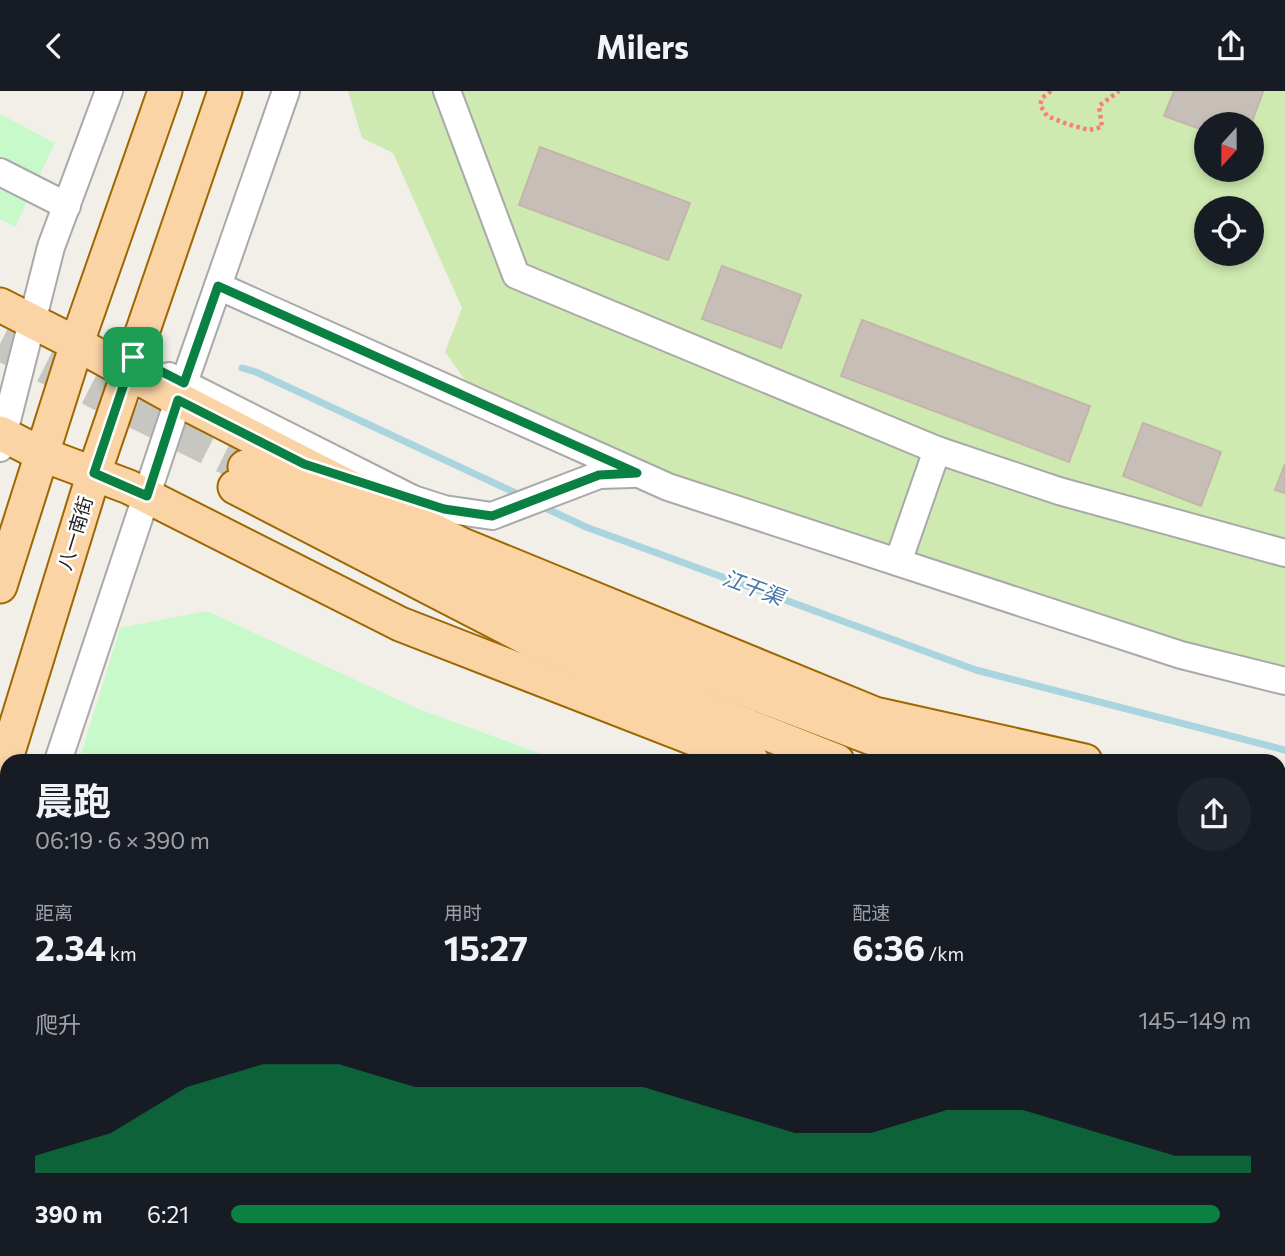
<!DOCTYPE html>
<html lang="zh">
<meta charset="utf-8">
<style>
:root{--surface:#171b24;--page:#20242c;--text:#f1f3f6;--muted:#9ea1a6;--accent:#0b8043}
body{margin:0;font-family:Commissioner,"Noto Sans SC",sans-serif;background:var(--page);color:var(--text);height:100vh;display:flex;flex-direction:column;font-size:26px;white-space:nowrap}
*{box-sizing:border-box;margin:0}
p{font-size:23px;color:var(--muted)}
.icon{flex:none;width:38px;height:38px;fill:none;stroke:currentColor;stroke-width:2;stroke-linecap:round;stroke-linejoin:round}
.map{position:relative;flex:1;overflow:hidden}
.side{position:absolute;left:0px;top:663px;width:1286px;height:502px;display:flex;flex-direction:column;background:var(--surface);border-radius:21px 21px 0 0;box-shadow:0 4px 10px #0003}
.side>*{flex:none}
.needle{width:46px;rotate:201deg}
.tools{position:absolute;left:1194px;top:21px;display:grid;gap:14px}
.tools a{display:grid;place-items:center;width:70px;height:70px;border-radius:50%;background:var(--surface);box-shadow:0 4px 10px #0003;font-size:35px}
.pin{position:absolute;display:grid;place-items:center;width:60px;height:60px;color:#fff;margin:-30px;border-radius:14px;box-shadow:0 4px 10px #0006}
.round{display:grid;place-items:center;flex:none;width:74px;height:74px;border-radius:37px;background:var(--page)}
.headline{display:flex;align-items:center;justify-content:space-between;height:119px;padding:0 35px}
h1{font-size:38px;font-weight:700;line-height:52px}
.stats{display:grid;grid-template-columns:repeat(3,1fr);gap:10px;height:119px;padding:7px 35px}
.stats div{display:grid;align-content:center}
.stats b{font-size:35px;font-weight:700}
.stats small{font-size:19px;font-weight:400}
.stats p{font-size:19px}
.chart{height:196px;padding:14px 35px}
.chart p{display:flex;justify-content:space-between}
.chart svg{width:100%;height:126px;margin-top:7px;fill:var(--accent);opacity:.7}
ul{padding:0 35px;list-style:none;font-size:23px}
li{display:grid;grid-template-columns:112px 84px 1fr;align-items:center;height:52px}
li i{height:18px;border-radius:9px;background:var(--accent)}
header{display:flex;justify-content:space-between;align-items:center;height:91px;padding:0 35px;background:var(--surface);font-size:32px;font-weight:700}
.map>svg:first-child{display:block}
.residential{fill:#e0dfdf}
.grass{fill:#ceeab0;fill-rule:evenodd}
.park{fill:#c8f9cb}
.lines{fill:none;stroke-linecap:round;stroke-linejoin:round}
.stream{stroke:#aad4de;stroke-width:7}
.building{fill:#c7beb8;stroke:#c4b5ab;stroke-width:2}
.major-tunnel{stroke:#c8c6c1;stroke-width:33;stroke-dasharray:33 17;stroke-linecap:butt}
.minor-casing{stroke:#a9a9a9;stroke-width:30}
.major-casing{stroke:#9e6702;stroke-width:37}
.path{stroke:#f97e73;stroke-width:4.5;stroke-dasharray:3.5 3.5;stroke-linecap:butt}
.minor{stroke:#fff;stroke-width:26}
.major{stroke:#fbd4a5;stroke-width:33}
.route-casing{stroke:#fff;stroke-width:14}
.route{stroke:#0b8043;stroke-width:9}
.labels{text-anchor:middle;stroke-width:5;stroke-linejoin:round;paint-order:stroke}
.street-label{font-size:19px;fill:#222;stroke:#fff}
.water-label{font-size:21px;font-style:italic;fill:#4877a2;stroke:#fff}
</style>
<header><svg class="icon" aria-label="back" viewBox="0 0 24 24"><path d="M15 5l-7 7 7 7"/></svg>Milers<svg class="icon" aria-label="share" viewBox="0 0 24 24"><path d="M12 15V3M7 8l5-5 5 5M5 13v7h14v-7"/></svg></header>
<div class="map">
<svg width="1285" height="1165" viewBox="0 0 1285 1165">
<rect width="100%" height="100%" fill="#f2efe9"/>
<polygon class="residential" points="1279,1008 1285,1010 1285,1165 84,1165 86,1158 1279,1158"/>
<path class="grass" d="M 348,0 L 1285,0 L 1285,577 L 1183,553 L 654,377 L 468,293 L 445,261 L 462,217 L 393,62 L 362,47 ZM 1206,33 L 1251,33 L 1251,79 L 1206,79 ZM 1206,117 L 1251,117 L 1251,163 L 1206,163 Z"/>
<g class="park">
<polygon points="0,23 55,52 15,136 0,128"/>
<polygon points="207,520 416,617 560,670 79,670 120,537"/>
<polygon points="1279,907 1285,909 1285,1010 1279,1008"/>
</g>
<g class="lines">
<g class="stream">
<polyline points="242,277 256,281 522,405"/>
<polyline points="539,414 586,436 976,579 1285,659"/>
</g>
</g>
<g class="building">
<polygon points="1174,0 1259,0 1263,1 1251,33 1206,33 1206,40 1164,25"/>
<polygon points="540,56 690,112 668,169 519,114"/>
<polygon points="722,175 801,204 781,257 702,228"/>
<polygon points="862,229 1090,315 1069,371 841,285"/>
<polygon points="1143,332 1221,361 1201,415 1123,385"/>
<polygon points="1285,373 1285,402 1275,399"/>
<polygon points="1279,1032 1285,1033 1285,1091 1279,1089"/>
<polygon points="7,1111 7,1158 75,1158 73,1165 0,1165 0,1135"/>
<polygon points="540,1158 588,1158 586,1165 560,1165"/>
<polygon points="1038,1158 1084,1158 1082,1165 1059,1165"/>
<polygon points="1125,1158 1221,1158 1242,1165 1124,1165"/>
</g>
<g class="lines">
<polyline class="major-tunnel" points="0,253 245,376"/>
<defs>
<g id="minor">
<polyline points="447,0 516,184 937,359 1059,400 1285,462"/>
<polyline points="0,81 67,115"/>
<polyline points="218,195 668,396 1181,564 1285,590"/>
<polyline points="169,285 415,409"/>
<polyline points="0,357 51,156 109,0"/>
<polyline points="397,403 444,418 492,425 599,384 632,383"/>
<polyline points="898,471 937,359"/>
<polyline points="58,670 184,292 286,0"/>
<polyline points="0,843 7,822"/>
<polyline points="1279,1129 1285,1130"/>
<polyline points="881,1158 893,1165"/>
<polyline points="938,1158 954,1165"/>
<polyline points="618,1165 623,1158"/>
</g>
<g id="major">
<polyline points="0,214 77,253 168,303 460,453 875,623 1085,670"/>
<polyline points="0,342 41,363 129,396 400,533 752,670"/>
<polyline points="245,376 546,523 872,647 972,670"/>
<polyline points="235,396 533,550 837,670"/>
<polyline points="0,495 81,240 165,0"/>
<polyline points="0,687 94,382 225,0"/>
<polyline points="1279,742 1285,744"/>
<polyline points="1279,795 1285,797"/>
</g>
</defs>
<use href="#minor" class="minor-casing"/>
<use href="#major" class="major-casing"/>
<polyline class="path" points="1051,0 1042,7 1040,14 1047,25 1067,33 1089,39 1102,36 1099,15 1119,0"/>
<use href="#minor" class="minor"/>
<use href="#major" class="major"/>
</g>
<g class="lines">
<defs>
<polygon id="route" points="218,195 637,382 599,384 492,425 444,418 304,373 178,309 147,405 94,382 133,266 184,292"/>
</defs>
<use href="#route" class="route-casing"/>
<use href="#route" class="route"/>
</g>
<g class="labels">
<g class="street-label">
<text transform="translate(75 442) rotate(-73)" y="7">八一南街</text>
</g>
<g class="water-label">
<text transform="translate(753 497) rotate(20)" y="7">江干渠</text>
</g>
</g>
</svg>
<div class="tools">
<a><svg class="needle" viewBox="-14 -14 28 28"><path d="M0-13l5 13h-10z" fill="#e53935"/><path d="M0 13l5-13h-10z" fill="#9ea1a6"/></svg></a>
<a><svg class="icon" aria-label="locate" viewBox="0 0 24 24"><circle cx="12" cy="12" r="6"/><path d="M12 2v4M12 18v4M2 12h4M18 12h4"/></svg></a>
</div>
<div class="pin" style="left:133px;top:266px;background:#1e9e55"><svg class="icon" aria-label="arrive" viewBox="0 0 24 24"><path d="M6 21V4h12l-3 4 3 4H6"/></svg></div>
<section class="side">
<div class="headline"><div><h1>晨跑</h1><p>06:19 · 6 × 390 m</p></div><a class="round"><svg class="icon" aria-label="share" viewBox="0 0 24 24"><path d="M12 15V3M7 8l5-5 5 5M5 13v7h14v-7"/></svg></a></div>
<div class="stats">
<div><p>距离</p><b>2.34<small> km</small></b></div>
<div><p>用时</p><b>15:27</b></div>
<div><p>配速</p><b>6:36<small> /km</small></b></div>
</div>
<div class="chart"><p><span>爬升</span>145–149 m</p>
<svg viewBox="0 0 160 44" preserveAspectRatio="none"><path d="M0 44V38L10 30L20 14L30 6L40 6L50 14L60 14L70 14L80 14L90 22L100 30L110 30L120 22L130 22L140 30L150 38L160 38V44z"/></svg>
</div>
<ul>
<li><b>390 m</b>6:21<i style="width:97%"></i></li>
</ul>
</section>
</div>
